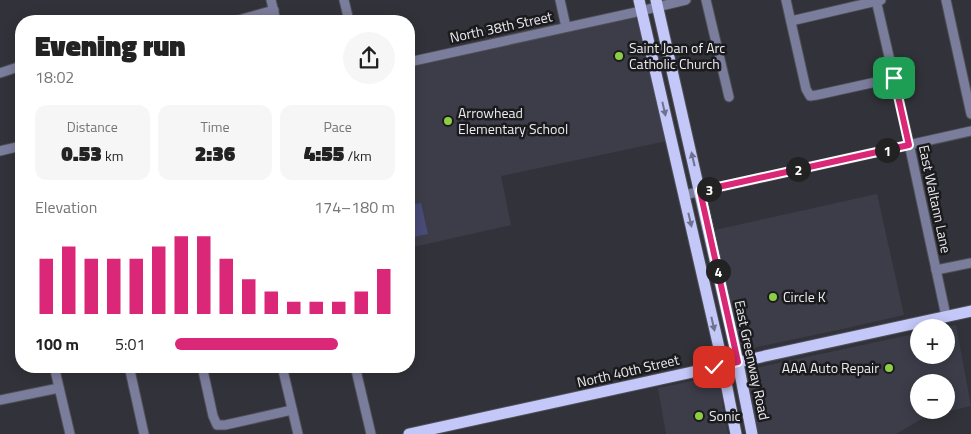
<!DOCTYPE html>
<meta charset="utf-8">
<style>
:root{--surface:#fff;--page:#f6f6f6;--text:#222;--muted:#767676;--accent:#db2777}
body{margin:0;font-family:"Titillium Web",sans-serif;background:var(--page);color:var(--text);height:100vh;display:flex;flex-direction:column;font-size:19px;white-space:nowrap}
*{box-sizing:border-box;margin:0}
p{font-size:16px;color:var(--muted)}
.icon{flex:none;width:28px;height:28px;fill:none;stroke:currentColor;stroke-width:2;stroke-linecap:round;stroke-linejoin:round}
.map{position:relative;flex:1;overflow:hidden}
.panel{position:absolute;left:15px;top:15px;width:400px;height:358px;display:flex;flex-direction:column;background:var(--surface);border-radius:20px;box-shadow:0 2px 12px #0003}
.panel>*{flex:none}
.tools{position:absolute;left:910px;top:319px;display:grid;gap:10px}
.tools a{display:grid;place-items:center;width:45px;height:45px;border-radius:50%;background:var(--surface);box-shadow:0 2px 12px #0003;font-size:25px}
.pin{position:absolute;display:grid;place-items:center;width:42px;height:42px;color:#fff;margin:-21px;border-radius:10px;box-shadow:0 2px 8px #0006}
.km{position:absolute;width:25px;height:25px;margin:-12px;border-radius:50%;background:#222;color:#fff;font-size:14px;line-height:25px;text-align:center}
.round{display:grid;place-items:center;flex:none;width:52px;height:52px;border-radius:26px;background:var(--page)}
.overview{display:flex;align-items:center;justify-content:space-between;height:85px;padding:0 20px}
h1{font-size:28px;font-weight:800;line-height:38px}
.figures{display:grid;grid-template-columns:repeat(3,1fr);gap:8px;height:85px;padding:5px 20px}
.figures div{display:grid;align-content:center;border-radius:12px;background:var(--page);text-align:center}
.figures b{font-size:21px;font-weight:800}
.figures small{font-size:14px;font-weight:400}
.figures p{font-size:14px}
.chart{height:140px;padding:10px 20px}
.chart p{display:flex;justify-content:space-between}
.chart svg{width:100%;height:90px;margin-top:5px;stroke:var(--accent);stroke-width:6}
ul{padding:0 20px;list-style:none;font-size:16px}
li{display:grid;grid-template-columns:80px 60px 1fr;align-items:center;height:38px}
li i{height:12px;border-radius:6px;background:var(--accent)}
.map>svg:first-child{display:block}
.built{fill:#3c3d49;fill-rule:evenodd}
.green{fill:#494b79}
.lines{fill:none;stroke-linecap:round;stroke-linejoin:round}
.minor-casing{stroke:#4f5057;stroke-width:11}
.major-casing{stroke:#4f5057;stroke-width:13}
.minor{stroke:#7b7d9c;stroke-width:9}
.major{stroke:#c3c8f9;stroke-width:11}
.oneway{fill:#6f728c}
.route-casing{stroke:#fff;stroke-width:10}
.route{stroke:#db2777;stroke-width:6}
.poi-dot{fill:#8dce44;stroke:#1b1b1e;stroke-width:2}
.labels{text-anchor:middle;stroke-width:5;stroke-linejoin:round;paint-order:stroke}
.street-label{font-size:14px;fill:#eaeaef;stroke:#1b1b1e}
.poi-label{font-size:14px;fill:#eaeaef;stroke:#1b1b1e;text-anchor:start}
</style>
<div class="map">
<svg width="971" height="434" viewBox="0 0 971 434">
<rect width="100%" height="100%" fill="#32333a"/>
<g class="built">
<polygon points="636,17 667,141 501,176 511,225 409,248 409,67 472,52"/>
<polygon points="877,194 904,315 847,328 748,349 743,347 739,344 715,230"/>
<path d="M 956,325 L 971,406 L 925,417 L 896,434 L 758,434 L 746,370 L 919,333 L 919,355 L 946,355 L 946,328 L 945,327 ZM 919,382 L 946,382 L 946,410 L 919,410 Z"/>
<polygon points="712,377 715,378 720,381 721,384 723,408 728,434 666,434 658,388"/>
</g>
<polygon class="green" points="421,203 428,234 409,238 409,205"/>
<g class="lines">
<defs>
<g id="minor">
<polyline points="271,0 276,21"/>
<polyline points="344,0 349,21"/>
<polyline points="560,0 566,27"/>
<polyline points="706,0 729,97"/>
<polyline points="786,0 806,89 810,96 817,95 894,78"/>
<polyline points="876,0 908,139 946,316"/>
<polyline points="946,0 971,114"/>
<polyline points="235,21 274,10"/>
<polyline points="791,21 881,0"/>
<polyline points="409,62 632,13 686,0"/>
<polyline points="0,73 21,66"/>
<polyline points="0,151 21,146"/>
<polyline points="684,195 971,131"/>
<polyline points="936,270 971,263"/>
<polyline points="54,366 70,434"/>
<polyline points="129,366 144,434"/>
<polyline points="202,366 213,416 217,425 225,425 292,410"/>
<polyline points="282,366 298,434"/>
<polyline points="355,366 371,434"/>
<polyline points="0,400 59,388"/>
</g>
<g id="major">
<polyline points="639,0 720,352 736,434"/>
<polyline points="656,0 735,348 752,434"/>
<polyline points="409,434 971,311"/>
</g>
</defs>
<use href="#minor" class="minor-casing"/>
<use href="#major" class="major-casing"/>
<use href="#minor" class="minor"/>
<use href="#major" class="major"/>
</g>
<defs><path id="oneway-solid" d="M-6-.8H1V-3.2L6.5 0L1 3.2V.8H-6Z" transform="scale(1.25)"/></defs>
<g class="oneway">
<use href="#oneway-solid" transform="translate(664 109) rotate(77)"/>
<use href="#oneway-solid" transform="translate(693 159) rotate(-103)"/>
<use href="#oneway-solid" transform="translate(690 220) rotate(77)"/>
<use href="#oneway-solid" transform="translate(713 324) rotate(77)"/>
</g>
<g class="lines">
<defs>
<polyline id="route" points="714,367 738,362 700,191 909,145 894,78"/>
</defs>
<use href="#route" class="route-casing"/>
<use href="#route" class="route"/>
</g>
<g class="poi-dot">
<circle cx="619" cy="56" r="5"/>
<circle cx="448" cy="121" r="5"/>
<circle cx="773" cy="297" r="5"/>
<circle cx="889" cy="368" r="5"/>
<circle cx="699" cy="416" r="5"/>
</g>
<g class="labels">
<g class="street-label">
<text transform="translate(501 27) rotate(-12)" y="5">North 38th Street</text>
<text transform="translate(935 199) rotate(78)" y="5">East Waltann Lane</text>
<text transform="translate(752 360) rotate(78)" y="5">East Greenway Road</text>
<text transform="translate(628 371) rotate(-13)" y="5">North 40th Street</text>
</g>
<g class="poi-label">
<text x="629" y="53">Saint Joan of Arc<tspan x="629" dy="16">Catholic Church</tspan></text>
<text x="458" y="118">Arrowhead<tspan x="458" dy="16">Elementary School</tspan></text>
<text x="783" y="302">Circle K</text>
<text x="879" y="373" text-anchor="end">AAA Auto Repair</text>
<text x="709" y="421">Sonic</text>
</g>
</g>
</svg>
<div class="tools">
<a>+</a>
<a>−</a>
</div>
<div class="pin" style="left:894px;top:78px;background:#1e9e55"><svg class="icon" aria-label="arrive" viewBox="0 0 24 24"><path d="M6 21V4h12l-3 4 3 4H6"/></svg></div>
<div class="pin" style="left:714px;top:367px;background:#d93025"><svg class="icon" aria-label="check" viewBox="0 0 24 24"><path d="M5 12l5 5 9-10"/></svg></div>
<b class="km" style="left:887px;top:150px">1</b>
<b class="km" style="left:798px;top:169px">2</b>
<b class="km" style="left:709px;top:189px">3</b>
<b class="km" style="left:718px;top:271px">4</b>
<section class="panel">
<div class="overview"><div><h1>Evening run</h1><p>18:02</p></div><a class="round"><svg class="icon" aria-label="share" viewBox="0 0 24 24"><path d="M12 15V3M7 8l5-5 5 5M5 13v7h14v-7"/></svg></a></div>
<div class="figures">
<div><p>Distance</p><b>0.53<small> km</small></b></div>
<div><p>Time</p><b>2:36</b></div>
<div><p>Pace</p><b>4:55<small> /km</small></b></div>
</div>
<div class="chart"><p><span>Elevation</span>174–180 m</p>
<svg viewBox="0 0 160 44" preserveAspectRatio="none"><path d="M5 44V17M15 44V11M25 44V17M35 44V17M45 44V17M55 44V11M65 44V6M75 44V6M85 44V17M95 44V27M105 44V33M115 44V38M125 44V38M135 44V38M145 44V33M155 44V22"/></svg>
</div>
<ul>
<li><b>100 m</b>5:01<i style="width:74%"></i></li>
</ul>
</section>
</div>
